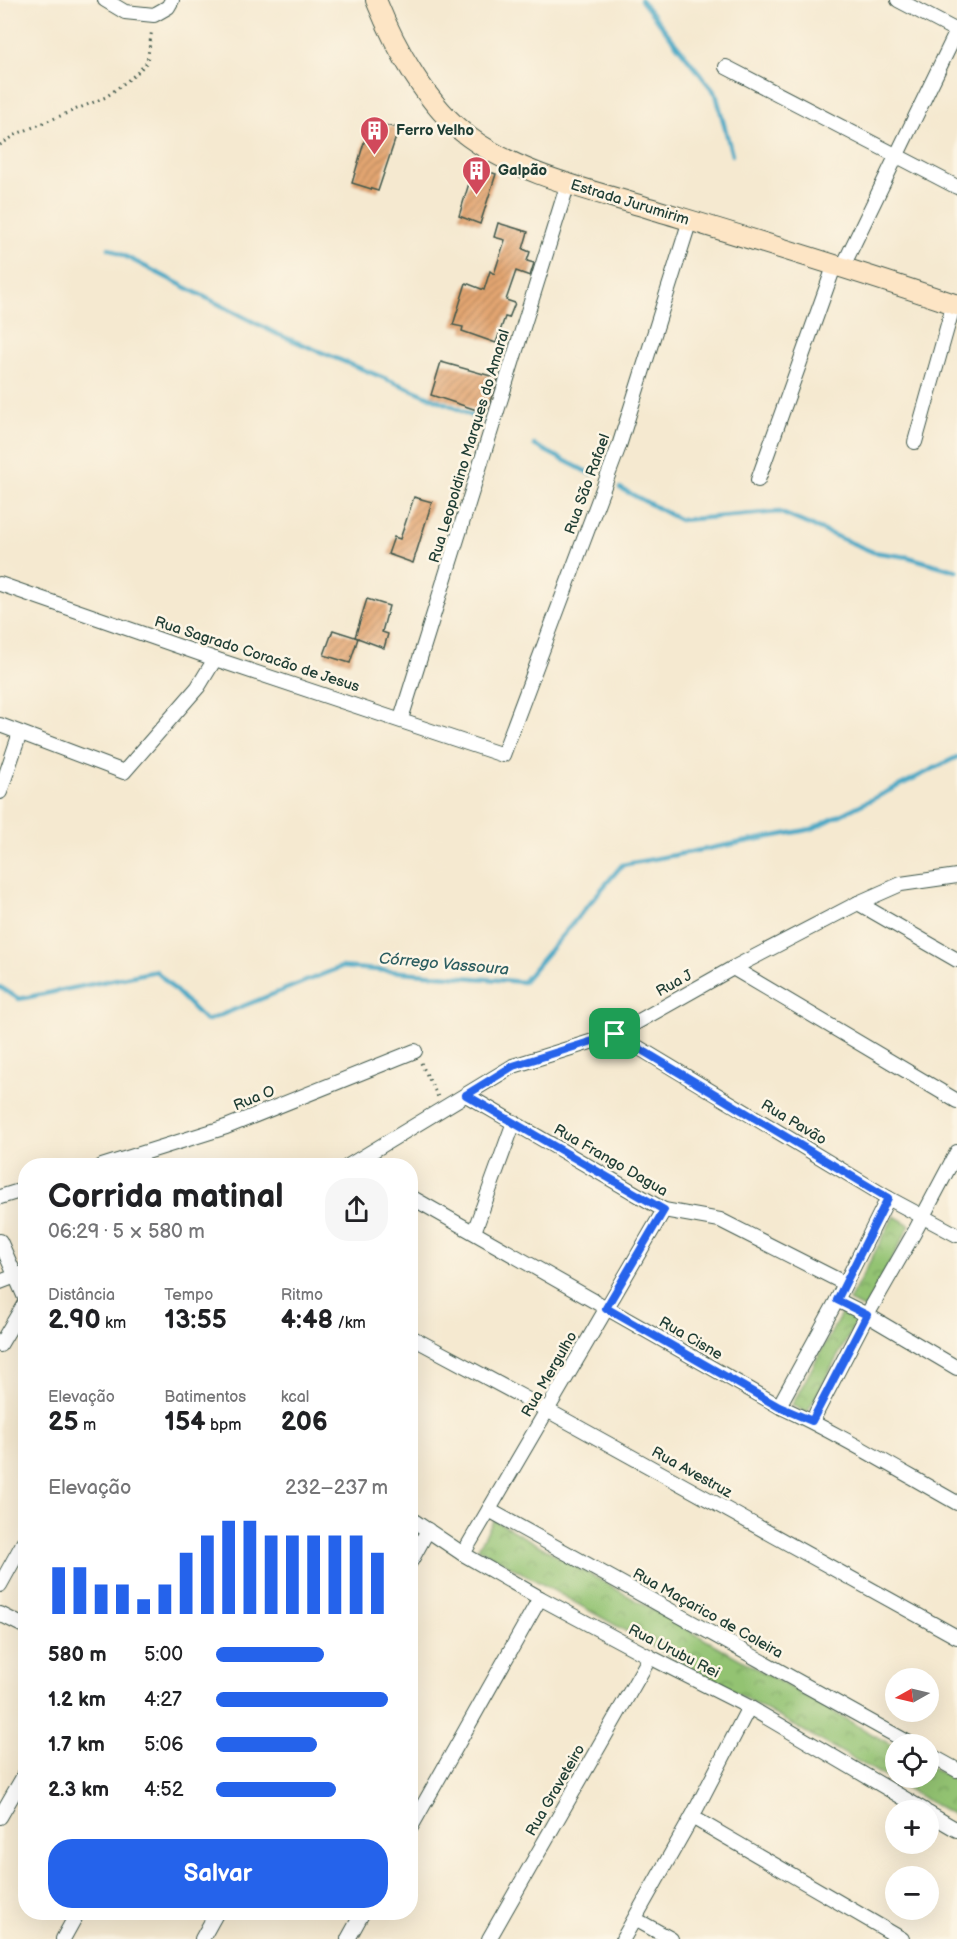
<!DOCTYPE html>
<html lang="pt">
<meta charset="utf-8">
<style>
:root{--surface:#fff;--page:#f6f6f6;--text:#202124;--muted:#757577;--accent:#2563eb}
body{margin:0;font-family:"Balsamiq Sans",sans-serif;background:var(--page);color:var(--text);height:100vh;display:flex;flex-direction:column;font-size:22px;white-space:nowrap}
*{box-sizing:border-box;margin:0}
p{font-size:20px;color:var(--muted)}
.icon{flex:none;width:33px;height:33px;fill:none;stroke:currentColor;stroke-width:2;stroke-linecap:round;stroke-linejoin:round}
.map{position:relative;flex:1;overflow:hidden}
.panel{position:absolute;left:18px;top:1158px;width:400px;height:762px;display:flex;flex-direction:column;background:var(--surface);border-radius:24px;box-shadow:0 6px 24px #0002}
.panel>*{flex:none}
.needle{width:39px;rotate:262deg}
.tools{position:absolute;left:885px;top:1668px;display:grid;gap:12px}
.tools a{display:grid;place-items:center;width:54px;height:54px;border-radius:50%;background:var(--surface);box-shadow:0 6px 24px #0002;font-size:30px}
.pin{position:absolute;display:grid;place-items:center;width:51px;height:51px;color:#fff;margin:-26px;border-radius:12px;box-shadow:0 3px 9px #0006}
.round{display:grid;place-items:center;flex:none;width:63px;height:63px;border-radius:24px;background:var(--page)}
.summary{display:flex;align-items:center;justify-content:space-between;height:102px;padding:0 30px}
h1{font-size:33px;font-weight:700;line-height:45px}
.figures{display:grid;grid-template-columns:repeat(3,1fr);gap:9px;height:102px;padding:6px 30px}
.figures div{display:grid;align-content:center}
.figures b{font-size:26px;font-weight:700}
.figures small{font-size:16px;font-weight:400}
.figures p{font-size:16px}
.chart{height:168px;padding:12px 30px}
.chart p{display:flex;justify-content:space-between}
.chart svg{width:100%;height:108px;margin-top:6px;stroke:var(--accent);stroke-width:6}
.action{display:flex;gap:12px;margin-top:auto;padding:12px 30px}
.action a{flex:1;height:69px;border-radius:24px;background:var(--accent);color:#fff;font-size:24px;font-weight:700;line-height:69px;text-align:center}
ul{padding:0 30px;list-style:none;font-size:20px}
li{display:grid;grid-template-columns:96px 72px 1fr;align-items:center;height:45px}
li i{height:15px;border-radius:8px;background:var(--accent)}
.map>svg:first-child{display:block}
.park{fill:url(#park-crowns);stroke:#598053;stroke-width:1.5}
.lines{fill:none;stroke-linecap:round;stroke-linejoin:round}
.stream{stroke:#46a7c5;stroke-width:4.5}
.building{fill:url(#building-hatch)}
.street-casing{stroke:#3f574b;stroke-width:16}
.secondary-casing{stroke:#3f574b;stroke-width:22}
.path{stroke:#3f574b;stroke-width:3;stroke-dasharray:1.5 4.5;stroke-linecap:butt}
.street{stroke:#fff;stroke-width:14}
.secondary{stroke:#fde5c5;stroke-width:20}
.route-casing{stroke:#fff;stroke-width:12}
.route{stroke:#2563eb;stroke-width:8}
.labels{text-anchor:middle;stroke-width:5;stroke-linejoin:round;paint-order:stroke}
.poi-label{font-size:15px;font-weight:bold;fill:#1f3d34;stroke:#fcf5e5;text-anchor:start}
.street-label{font-size:15px;fill:#1f3d34;stroke:#fcf5e5}
.water-label{font-size:16px;font-style:italic;fill:#2b5d60;stroke:#fcf5e5}
</style>
<div class="map">
<svg width="957" height="1939" viewBox="0 0 957 1939">
<defs>
<pattern id="park-crowns" width="20" height="18" patternUnits="userSpaceOnUse" patternTransform="scale(1.5)"><rect width="20" height="18" fill="#93c372"/><path d="M2 6a3 3 0 1 1 6 0M12 15a3 3 0 1 1 6 0" fill="none" stroke="#77a05e"/></pattern>
<pattern id="building-hatch" width="6" height="6" patternUnits="userSpaceOnUse" patternTransform="scale(1.5)"><rect width="6" height="6" fill="#e3a571"/><path d="M-1 1l2-2M0 6l6-6M5 7l2-2" fill="none" stroke="#b7885e"/></pattern>
</defs>
<rect width="100%" height="100%" fill="#fcf5e5"/>
<filter id="ink" filterUnits="userSpaceOnUse"><feTurbulence type="fractalNoise" baseFrequency=".0167" numOctaves="2"/><feDisplacementMap in="SourceGraphic" scale="12" xChannelSelector="R" yChannelSelector="G"/><feConvolveMatrix kernelMatrix="1 2 1 2 8 2 1 2 1" color-interpolation-filters="sRGB"/></filter>
<filter id="wash" filterUnits="userSpaceOnUse"><feTurbulence type="fractalNoise" baseFrequency=".008" numOctaves="4" result="noise"/><feDisplacementMap in="SourceGraphic" scale="24" xChannelSelector="R" yChannelSelector="G"/><feGaussianBlur stdDeviation="1.35" result="paint"/><feColorMatrix in="noise" values="0 0 0 0 0 0 0 0 0 0 0 0 0 0 0 0 0 1.4 0 .05"/><feComposite in="paint" operator="in"/></filter>
<g filter="url(#wash)">
<rect width="100%" height="100%" fill="#f5e9d0"/>
<g class="park">
<polygon points="894,1216 910,1225 865,1309 849,1301"/>
<polygon points="845,1307 860,1315 807,1413 792,1405"/>
<polygon points="494,1520 895,1747 896,1778 928,1778 929,1766 957,1782 957,1817 478,1548"/>
</g>
<g class="lines">
<g class="stream">
<polyline points="641,0 716,94 732,155"/>
<polyline points="109,248 277,334 452,406 482,421"/>
<polyline points="534,445 591,474"/>
<polyline points="620,488 680,520 779,512 873,552 908,557 957,571"/>
<polyline points="0,987 19,999 156,971 206,1021 341,967 523,982 622,865 812,829 957,757"/>
</g>
</g>
<g id="blocks">
<g class="building">
<polygon points="370,122 399,128 378,191 352,183"/>
<polygon points="474,167 496,174 480,224 459,216"/>
<polygon points="498,223 528,232 523,249 530,252 527,261 534,263 530,276 516,271 506,300 515,303 509,318 505,317 496,343 462,331 463,327 453,325 466,283 484,290 490,271 494,274 505,240 494,237"/>
<polygon points="441,362 498,378 486,413 431,395"/>
<polygon points="414,497 432,502 413,563 388,554 394,537 400,539"/>
<polygon points="367,599 389,606 382,632 388,634 384,648 355,637"/>
<polygon points="333,630 358,638 350,663 324,655"/>
</g>
</g>
</g>
<g filter="url(#ink)">
<use href="#blocks" fill-opacity="0" stroke="#3f574b" stroke-width="1.5"/>
<g class="lines">
<defs>
<g id="street">
<polyline points="105,0 125,12 154,15 168,7 172,0"/>
<polyline points="898,0 957,31"/>
<polyline points="726,67 957,187"/>
<polyline points="843,266 957,31"/>
<polyline points="915,442 954,303"/>
<polyline points="758,480 835,264"/>
<polyline points="0,584 215,659 503,755 619,446 690,220"/>
<polyline points="401,719 568,183"/>
<polyline points="0,725 124,772 198,687 215,659"/>
<polyline points="0,792 20,733"/>
<polyline points="858,903 957,960"/>
<polyline points="733,968 957,1101"/>
<polyline points="616,1034 888,1198 957,1235"/>
<polyline points="466,1095 664,1210 720,1220 844,1283"/>
<polyline points="102,1166 226,1127 415,1051"/>
<polyline points="348,1166 513,1066 616,1034 733,968 858,903 901,884 957,876"/>
<polyline points="0,1197 26,1189"/>
<path d="M 411,1197 L 779,1406 C 841,1435 898,1470 957,1503"/>
<polyline points="474,1232 514,1122"/>
<polyline points="0,1241 26,1300"/>
<polyline points="0,1282 26,1272"/>
<polyline points="837,1300 867,1315 957,1368"/>
<polyline points="411,1337 547,1410 957,1637"/>
<polyline points="0,1345 26,1301"/>
<polyline points="779,1406 837,1300 888,1198"/>
<polyline points="812,1421 867,1315 914,1233 957,1152"/>
<polyline points="489,1510 911,1744"/>
<polyline points="411,1519 463,1554 540,1598 650,1657 749,1707 924,1810"/>
<polyline points="463,1554 664,1210"/>
<polyline points="411,1561 428,1530"/>
<polyline points="0,1585 26,1538"/>
<polyline points="0,1614 26,1627"/>
<polyline points="928,1754 957,1770"/>
<polyline points="928,1813 957,1830"/>
<polyline points="0,1817 26,1772"/>
<polyline points="692,1817 902,1939"/>
<polyline points="411,1827 540,1598"/>
<polyline points="635,1919 671,1939"/>
<polyline points="63,1939 78,1912"/>
<polyline points="202,1939 217,1912"/>
<polyline points="348,1939 363,1912"/>
<polyline points="489,1939 650,1657"/>
<polyline points="623,1939 692,1817 749,1707"/>
</g>
<path id="secondary" d="M 376,0 C 395,47 427,106 469,137 C 523,177 596,191 659,211 C 758,241 858,271 957,305"/>
</defs>
<use href="#street" class="street-casing"/>
<use href="#secondary" class="secondary-casing"/>
<g class="path">
<polyline points="0,145 19,133 106,97 136,74 147,62 152,29"/>
<polyline points="421,1063 438,1097"/>
</g>
<use href="#street" class="street"/>
<use href="#secondary" class="secondary"/>
</g>
</g>
<g class="lines" filter="url(#ink)">
<defs>
<polygon id="route" points="615,1034 888,1198 837,1300 867,1315 812,1421 779,1407 606,1308 664,1210 466,1095 513,1066"/>
</defs>
<use href="#route" class="route-casing"/>
<use href="#route" class="route"/>
</g>
<defs>
<symbol id="building-pin" viewBox="-11 -11 22 30"><path d="M0 17L-7.5 6A9.5 9.5 0 1 1 7.5 6Z" fill="#d1495b" stroke="#fcf5e5"/><path d="M-4-6H4V6H1V3H-1V6H-4ZM-2.5-4.3h1.7v1.8h-1.7ZM.8-4.3h1.7v1.8H.8ZM-2.5-1h1.7V.8h-1.7ZM.8-1h1.7V.8H.8Z" fill="#fff"/></symbol>
</defs>
<g fill-rule="evenodd">
<use href="#building-pin" x="358" y="114" width="33" height="45"/>
<use href="#building-pin" x="460" y="154" width="33" height="45"/>
</g>
<g class="labels">
<g class="poi-label">
<text x="396" y="135">Ferro Velho</text>
<text x="498" y="175">Galpão</text>
</g>
<g class="street-label">
<text transform="translate(630 202) rotate(17)" y="5">Estrada Jurumirim</text>
<text transform="translate(469 446) rotate(-73)" y="5">Rua Leopoldino Marques do Amaral</text>
<text transform="translate(587 484) rotate(-70)" y="5">Rua São Rafael</text>
<text transform="translate(257 654) rotate(18)" y="5">Rua Sagrado Coracão de Jesus</text>
<text transform="translate(674 983) rotate(-29)" y="5">Rua J</text>
<text transform="translate(254 1098) rotate(-22)" y="5">Rua O</text>
<text transform="translate(794 1122) rotate(31)" y="5">Rua Pavão</text>
<text transform="translate(611 1160) rotate(30)" y="5">Rua Frango Dagua</text>
<text transform="translate(691 1338) rotate(30)" y="5">Rua Cisne</text>
<text transform="translate(549 1374) rotate(-60)" y="5">Rua Mergulho</text>
<text transform="translate(692 1472) rotate(29)" y="5">Rua Avestruz</text>
<text transform="translate(708 1613) rotate(29)" y="5">Rua Maçarico de Coleira</text>
<text transform="translate(674 1651) rotate(27)" y="5">Rua Urubu Rei</text>
<text transform="translate(555 1790) rotate(-60)" y="5">Rua Graveteiro</text>
</g>
<g class="water-label">
<text transform="translate(444 963) rotate(5)" y="6">Córrego Vassoura</text>
</g>
</g>
</svg>
<div class="tools">
<a><svg class="needle" viewBox="-14 -14 28 28"><path d="M0-13l5 13h-10z" fill="#e53935"/><path d="M0 13l5-13h-10z" fill="#757577"/></svg></a>
<a><svg class="icon" aria-label="locate" viewBox="0 0 24 24"><circle cx="12" cy="12" r="6"/><path d="M12 2v4M12 18v4M2 12h4M18 12h4"/></svg></a>
<a>+</a>
<a>−</a>
</div>
<div class="pin" style="left:615px;top:1034px;background:#1e9e55"><svg class="icon" aria-label="arrive" viewBox="0 0 24 24"><path d="M6 21V4h12l-3 4 3 4H6"/></svg></div>
<section class="panel">
<div class="summary"><div><h1>Corrida matinal</h1><p>06:29 · 5 × 580 m</p></div><a class="round"><svg class="icon" aria-label="share" viewBox="0 0 24 24"><path d="M12 15V3M7 8l5-5 5 5M5 13v7h14v-7"/></svg></a></div>
<div class="figures">
<div><p>Distância</p><b>2.90<small> km</small></b></div>
<div><p>Tempo</p><b>13:55</b></div>
<div><p>Ritmo</p><b>4:48<small> /km</small></b></div>
</div>
<div class="figures">
<div><p>Elevação</p><b>25<small> m</small></b></div>
<div><p>Batimentos</p><b>154<small> bpm</small></b></div>
<div><p>kcal</p><b>206</b></div>
</div>
<div class="chart"><p><span>Elevação</span>232–237 m</p>
<svg viewBox="0 0 160 44" preserveAspectRatio="none"><path d="M5 44V25M15 44V25M25 44V32M35 44V32M45 44V38M55 44V32M65 44V19M75 44V12M85 44V6M95 44V6M105 44V12M115 44V12M125 44V12M135 44V12M145 44V12M155 44V19"/></svg>
</div>
<ul>
<li><b>580 m</b>5:00<i style="width:63%"></i></li>
<li><b>1.2 km</b>4:27<i style="width:100%"></i></li>
<li><b>1.7 km</b>5:06<i style="width:59%"></i></li>
<li><b>2.3 km</b>4:52<i style="width:70%"></i></li>
</ul>
<div class="action"><a>Salvar</a></div>
</section>
</div>
